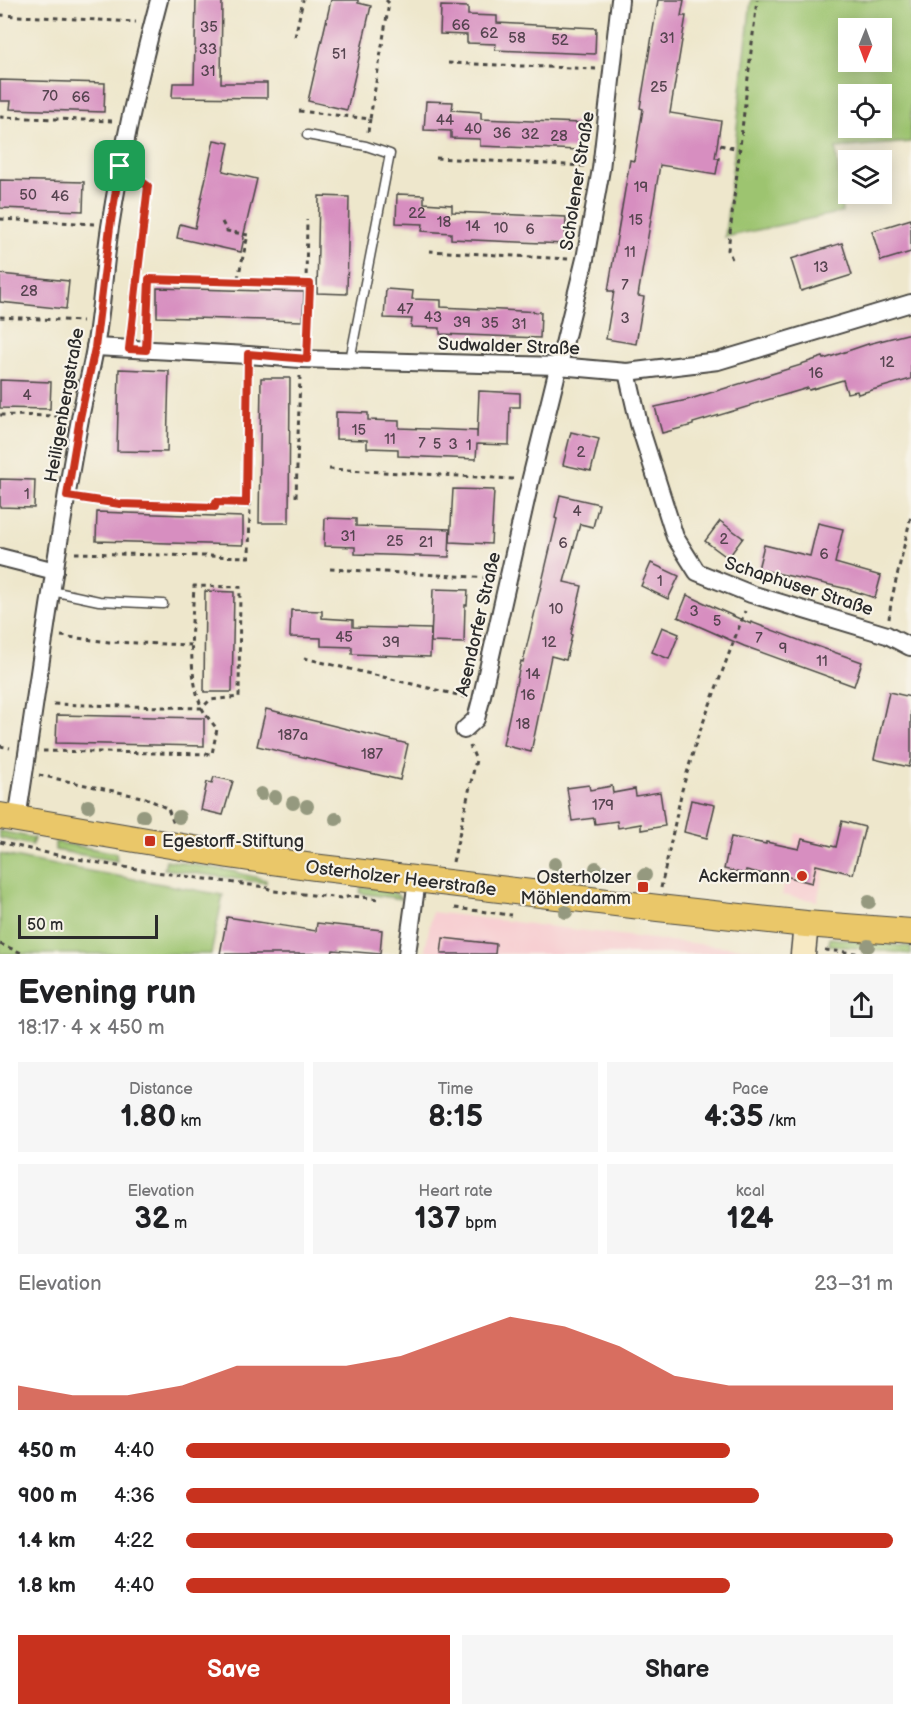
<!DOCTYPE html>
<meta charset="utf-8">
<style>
:root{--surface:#fff;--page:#f6f6f6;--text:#202124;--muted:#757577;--accent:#c8321e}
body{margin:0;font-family:"Balsamiq Sans",sans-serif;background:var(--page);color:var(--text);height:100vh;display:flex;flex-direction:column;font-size:22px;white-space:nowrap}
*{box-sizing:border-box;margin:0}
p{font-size:20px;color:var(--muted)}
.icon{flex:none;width:33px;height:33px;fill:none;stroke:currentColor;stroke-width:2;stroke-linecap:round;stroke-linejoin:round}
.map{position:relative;height:954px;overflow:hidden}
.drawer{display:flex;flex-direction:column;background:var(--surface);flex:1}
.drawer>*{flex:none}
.needle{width:39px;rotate:181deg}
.controls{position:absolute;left:838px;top:18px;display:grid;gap:12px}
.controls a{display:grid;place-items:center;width:54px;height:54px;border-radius:0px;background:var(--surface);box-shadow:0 3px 15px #0003;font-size:30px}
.scale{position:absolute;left:18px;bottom:15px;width:140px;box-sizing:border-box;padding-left:6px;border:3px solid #2b2b2b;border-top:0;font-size:16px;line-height:21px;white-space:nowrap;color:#2b2b2b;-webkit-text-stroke:4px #f7f3e8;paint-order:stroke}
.pin{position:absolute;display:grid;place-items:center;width:51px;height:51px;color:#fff;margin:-26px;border-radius:12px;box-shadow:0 3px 9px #0006}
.round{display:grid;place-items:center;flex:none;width:63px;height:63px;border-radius:0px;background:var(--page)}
.head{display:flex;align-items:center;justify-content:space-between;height:102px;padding:0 18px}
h1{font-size:33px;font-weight:700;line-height:45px}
.metrics{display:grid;grid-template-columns:repeat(3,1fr);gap:9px;height:102px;padding:6px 18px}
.metrics div{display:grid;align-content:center;border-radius:0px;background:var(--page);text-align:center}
.metrics b{font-size:30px;font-weight:700}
.metrics small{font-size:16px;font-weight:400}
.metrics p{font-size:16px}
.chart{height:168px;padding:12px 18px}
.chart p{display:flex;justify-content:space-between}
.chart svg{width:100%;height:108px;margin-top:6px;fill:var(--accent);opacity:.7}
.cta{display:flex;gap:12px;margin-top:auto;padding:12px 18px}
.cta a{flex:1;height:69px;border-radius:0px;background:var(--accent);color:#fff;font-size:24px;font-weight:700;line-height:69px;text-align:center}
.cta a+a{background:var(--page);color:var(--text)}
ul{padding:0 18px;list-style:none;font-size:20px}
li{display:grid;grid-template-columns:96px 72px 1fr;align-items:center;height:45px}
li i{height:15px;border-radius:8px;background:var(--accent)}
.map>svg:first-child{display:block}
.built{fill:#f7cfd2}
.green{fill:#9dc470;stroke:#64784e;stroke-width:1.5;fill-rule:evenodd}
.building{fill:#d78ec0}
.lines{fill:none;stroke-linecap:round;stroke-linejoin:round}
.service-casing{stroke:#484743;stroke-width:11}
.minor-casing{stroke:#484743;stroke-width:20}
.secondary-casing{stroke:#484743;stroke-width:27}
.primary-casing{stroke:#484743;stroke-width:28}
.path{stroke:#484743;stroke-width:3;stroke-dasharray:4.5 4.5;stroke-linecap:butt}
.service{stroke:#fff;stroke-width:8}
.minor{stroke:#fff;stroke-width:16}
.secondary{stroke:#f7e9c3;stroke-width:24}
.primary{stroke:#eac769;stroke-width:26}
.tree{fill:#95997f}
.route-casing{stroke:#fff;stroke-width:12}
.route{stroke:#c8321e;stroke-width:8}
.poi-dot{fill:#c8321e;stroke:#f7f3e8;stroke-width:2}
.labels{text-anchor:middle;stroke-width:4.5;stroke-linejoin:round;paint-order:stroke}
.number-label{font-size:15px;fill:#564450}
.street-label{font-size:18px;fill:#2b2b2b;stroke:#f7f3e8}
.poi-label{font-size:18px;fill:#2b2b2b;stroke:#f7f3e8;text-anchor:end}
</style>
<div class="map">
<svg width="911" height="954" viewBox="0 0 911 954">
<rect width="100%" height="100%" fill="#f7f3e8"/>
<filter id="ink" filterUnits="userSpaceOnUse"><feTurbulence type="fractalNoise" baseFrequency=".0167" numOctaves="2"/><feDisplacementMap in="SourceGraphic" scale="12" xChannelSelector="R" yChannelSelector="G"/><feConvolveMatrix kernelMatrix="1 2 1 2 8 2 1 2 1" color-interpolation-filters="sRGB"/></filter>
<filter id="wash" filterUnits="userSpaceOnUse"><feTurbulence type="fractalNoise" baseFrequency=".008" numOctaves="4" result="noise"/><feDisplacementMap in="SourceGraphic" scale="24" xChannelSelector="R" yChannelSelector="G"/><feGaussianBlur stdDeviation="1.35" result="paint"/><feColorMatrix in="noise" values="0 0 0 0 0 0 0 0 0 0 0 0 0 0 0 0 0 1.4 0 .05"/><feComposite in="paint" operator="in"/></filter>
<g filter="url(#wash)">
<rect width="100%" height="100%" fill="#eee7cc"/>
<g class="built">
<polygon points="796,833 831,842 817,901 782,895"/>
<polygon points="432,912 660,940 770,951 775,954 461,954 425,951"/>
</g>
<g class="green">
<path d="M 751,0 L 911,0 L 911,142 L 836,148 L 842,212 L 725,237 ZM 882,28 L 882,62 L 849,62 L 849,28 ZM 882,94 L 882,128 L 849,128 L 849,94 Z"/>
<polygon points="0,831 34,838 32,845 0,838"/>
<polygon points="55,842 116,853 117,861 55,850"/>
<polygon points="0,854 28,860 223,895 211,954 0,954"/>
<polygon points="166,860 232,871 266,880 266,883 164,869"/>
<path d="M 361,887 C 375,888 392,888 402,899 L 360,893 Z"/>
<polygon points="830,938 911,947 911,954 829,945"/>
</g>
<g id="blocks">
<g class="building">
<polygon points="196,0 222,0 221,83 267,83 267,98 172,97 173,83 194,83"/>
<polygon points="331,0 358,0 358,3 371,6 347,110 308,101"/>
<polygon points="658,0 684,0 681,16 686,16 670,113 721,121 715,158 719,158 716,174 660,165 638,296 644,297 636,344 606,339 614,291 608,291 630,160 634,161 637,145 643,109 640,108"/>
<polygon points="441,6 468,7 468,15 497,16 497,23 596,28 595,54 495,50 496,44 467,43 467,35 440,34"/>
<polygon points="0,80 105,83 104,112 10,109 11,101 0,101"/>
<polygon points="426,101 453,102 452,110 481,112 481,119 580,123 579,150 480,146 480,139 451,138 451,131 424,130"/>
<polygon points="214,140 229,143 223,171 257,179 243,238 244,238 241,252 177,238 180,224 195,228"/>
<polygon points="0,180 84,182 83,211 0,208"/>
<polygon points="397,194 424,195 424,203 452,205 452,212 566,217 565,244 451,239 451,233 422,231 423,224 396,223"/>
<polygon points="319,196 349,197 347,294 317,293"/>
<polygon points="911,219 911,252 881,261 872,231"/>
<polygon points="842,243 852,275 801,291 791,259"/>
<polygon points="0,274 69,281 66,309 0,302"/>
<polygon points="157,288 304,292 303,321 157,317"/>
<polygon points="386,289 413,291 412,299 441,300 441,307 541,312 540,338 440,334 440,328 411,327 412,319 384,318"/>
<polygon points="911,333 911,379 858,394 857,391 847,393 843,380 809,390 808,388 750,405 750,406 693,423 693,425 662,433 655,407 687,400 801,365 801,364 823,357 824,359 868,344"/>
<polygon points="119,369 169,371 167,452 117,451"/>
<polygon points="261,378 290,378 289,523 259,523"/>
<polygon points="0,380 51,382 50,409 0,408"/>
<polygon points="479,391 520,393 520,407 510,407 509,445 477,444 476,459 398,456 398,449 367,448 367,440 336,439 336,412 368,413 368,420 399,421 399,428 477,431 477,438"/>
<polygon points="571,432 599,439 591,471 563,465"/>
<polygon points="0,479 35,480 34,508 0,507"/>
<polygon points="453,489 494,490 491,544 450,542"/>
<polygon points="560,495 599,504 593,527 580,524 564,582 582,586 571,634 572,635 566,660 551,656 531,752 503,745 521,661 523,662 557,519 555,518"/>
<polygon points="97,512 243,517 243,545 96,541"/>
<polygon points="325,518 356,519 356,526 450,529 449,557 355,554 355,547 324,546"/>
<polygon points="720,521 743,538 728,558 705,541"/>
<polygon points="818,523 843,529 835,563 881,576 875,598 848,589 758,569 764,545 810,556"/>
<polygon points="651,563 679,576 668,599 641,586"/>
<polygon points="433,589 468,590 467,605 465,605 464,643 431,642"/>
<polygon points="205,591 234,592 232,692 204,692"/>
<polygon points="687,595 751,624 751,622 814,646 814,645 862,662 854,686 744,646 678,617"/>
<polygon points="291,610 322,611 322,618 353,620 353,627 431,629 430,657 352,654 352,647 321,646 321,638 290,637"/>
<polygon points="662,627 679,634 669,659 652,652"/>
<polygon points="889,692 911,697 911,759 909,767 874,759"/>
<polygon points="266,709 408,744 400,780 257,746"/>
<polygon points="57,715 204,718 204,746 56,743"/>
<polygon points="214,777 233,781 223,815 201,810 207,782 212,783"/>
<polygon points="589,785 590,790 612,786 613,793 635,789 636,796 660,792 665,826 641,830 641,824 618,828 617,821 595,824 594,818 572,821 567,788"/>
<polygon points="691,800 715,805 707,838 684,832"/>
<polygon points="842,821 865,827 853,874 816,865 812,883 781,875 780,878 746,870 745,874 724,869 731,837 766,844 766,842 799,849 802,839 836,847"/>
<polygon points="227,917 316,931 317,923 382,930 380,954 333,950 332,954 220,954"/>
<polygon points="443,938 496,944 495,954 441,954"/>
</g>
</g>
</g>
<g filter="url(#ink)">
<use href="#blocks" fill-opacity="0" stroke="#484743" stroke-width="1.5"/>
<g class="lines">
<defs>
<g id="service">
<polyline points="307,135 366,146 390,154 350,360"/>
<polyline points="52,591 99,601 163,604"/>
</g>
<g id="minor">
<polyline points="95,347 248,355 300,359 558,366 627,372 718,361 911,303"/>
<polyline points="627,372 639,424 675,537 697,572 751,594 887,635 910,647"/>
<polyline points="0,557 55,571"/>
<polyline points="464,730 476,719 481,700 530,482 585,259 601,169 620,0"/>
<path d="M 17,819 C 38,686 55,552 80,419 C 84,396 91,372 95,348 C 102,308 104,267 110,227 C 122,150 139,75 159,0"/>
<polyline points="407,954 417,880"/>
</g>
<polyline id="secondary" points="803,954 806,924"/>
<polyline id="primary" points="0,816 229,855 314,867 658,908 806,924 911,932"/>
</defs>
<use href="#service" class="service-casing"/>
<use href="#minor" class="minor-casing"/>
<use href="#secondary" class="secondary-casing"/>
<use href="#primary" class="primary-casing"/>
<g class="path">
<polyline points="0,15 136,22"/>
<polyline points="295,37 303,0"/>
<polyline points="448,63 596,69"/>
<polyline points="299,111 370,119 389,3 386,0"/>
<polyline points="0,117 112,121"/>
<polyline points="368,132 370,119"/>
<polyline points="720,145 739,149"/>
<polyline points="436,158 584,166"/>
<polyline points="0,219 94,224"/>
<polyline points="222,222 227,231 248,235 237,282"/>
<polyline points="429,251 568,259"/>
<polyline points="732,259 728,250 757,0"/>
<polyline points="306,284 307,220"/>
<polyline points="0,317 82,321"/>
<polyline points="131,332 149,186 137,178"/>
<polyline points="147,333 149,279 310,284 308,342"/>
<polyline points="0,415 64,416"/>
<polyline points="329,469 513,479"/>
<polyline points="296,497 300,376"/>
<polyline points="84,499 121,504 215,507 216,502 246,503"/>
<polyline points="75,553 249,557 250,506 246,503 247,371"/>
<polyline points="330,569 490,578"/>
<polyline points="889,619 891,602 911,516"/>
<polyline points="61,636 109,642 192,645"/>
<polyline points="304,658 466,697"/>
<polyline points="0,746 10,748"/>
<path d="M 43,751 L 212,754 L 217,729 C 212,722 204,714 201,706 C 187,669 192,626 194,586 L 240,587 L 239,697 L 210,700 L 202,708 L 50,704"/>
<polyline points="39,775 146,798 168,809 174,824"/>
<path d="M 0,842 C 87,864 176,875 265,887 L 274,891 L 342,898 L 351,896 L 380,899"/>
<polyline points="453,862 476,760 470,746"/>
<polyline points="661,888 682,790 697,739 745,611"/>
<polyline points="455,908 511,915"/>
<polyline points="0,944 24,954"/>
<polyline points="825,950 865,954"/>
</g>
<use href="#service" class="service"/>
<use href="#minor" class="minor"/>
<use href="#secondary" class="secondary"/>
<use href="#primary" class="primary"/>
</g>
<g class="tree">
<circle cx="261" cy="794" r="7"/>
<circle cx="275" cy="797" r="7"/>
<circle cx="293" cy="803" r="7"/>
<circle cx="88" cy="806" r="7"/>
<circle cx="307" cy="806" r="7"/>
<circle cx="143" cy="816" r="7"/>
<circle cx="179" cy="817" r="7"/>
<circle cx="336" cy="819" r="7"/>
<circle cx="555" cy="864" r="7"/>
<circle cx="596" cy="868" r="7"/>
<circle cx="645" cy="875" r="7"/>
<circle cx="869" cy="902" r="7"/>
<circle cx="566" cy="912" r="7"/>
<circle cx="868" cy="946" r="7"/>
</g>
</g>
<g class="lines" filter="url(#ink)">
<defs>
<polygon id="route" points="120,166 148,186 129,349 146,350 149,279 310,284 307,359 248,354 246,503 216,502 215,507 120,504 67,496 80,418 95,348 110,227"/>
</defs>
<use href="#route" class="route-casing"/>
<use href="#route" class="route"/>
</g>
<g class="poi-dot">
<rect x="144" y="835" width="12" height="12" rx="3"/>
<circle cx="802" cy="876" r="6"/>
<rect x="637" y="881" width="12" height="12" rx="3"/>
</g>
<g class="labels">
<g class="number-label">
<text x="461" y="30">66</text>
<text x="209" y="32">35</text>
<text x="489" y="38">62</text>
<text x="517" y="43">58</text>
<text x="667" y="43">31</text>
<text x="560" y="45">52</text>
<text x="208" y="54">33</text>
<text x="339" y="59">51</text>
<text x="208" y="76">31</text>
<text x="659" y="92">25</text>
<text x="50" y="101">70</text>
<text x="81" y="102">66</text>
<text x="445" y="125">44</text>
<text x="473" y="134">40</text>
<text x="502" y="138">36</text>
<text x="530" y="139">32</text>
<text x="559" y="141">28</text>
<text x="641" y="192">19</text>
<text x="28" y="200">50</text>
<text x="60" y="201">46</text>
<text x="417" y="218">22</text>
<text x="636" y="225">15</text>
<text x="444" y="227">18</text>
<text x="473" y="231">14</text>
<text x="501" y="233">10</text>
<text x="530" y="234">6</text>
<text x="630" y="257">11</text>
<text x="821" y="272">13</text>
<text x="625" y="290">7</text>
<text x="29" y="296">28</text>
<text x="405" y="314">47</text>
<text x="433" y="322">43</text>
<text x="625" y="323">3</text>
<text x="462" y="327">39</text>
<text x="490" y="328">35</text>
<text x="519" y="329">31</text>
<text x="887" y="367">12</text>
<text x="816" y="378">16</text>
<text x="27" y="400">4</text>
<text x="359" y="435">15</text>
<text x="390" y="444">11</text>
<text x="422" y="448">7</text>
<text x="437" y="449">5</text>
<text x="453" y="449">3</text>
<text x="469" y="450">1</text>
<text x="581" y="457">2</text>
<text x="27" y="499">1</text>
<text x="577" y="516">4</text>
<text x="348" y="541">31</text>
<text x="724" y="544">2</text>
<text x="395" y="546">25</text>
<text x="426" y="547">21</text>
<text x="563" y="548">6</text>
<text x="824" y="559">6</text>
<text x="660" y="586">1</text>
<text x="556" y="614">10</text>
<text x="694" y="616">3</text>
<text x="717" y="626">5</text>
<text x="344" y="642">45</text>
<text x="759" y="643">7</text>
<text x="391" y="647">39</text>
<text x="549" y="647">12</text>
<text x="783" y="653">9</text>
<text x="822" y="666">11</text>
<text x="533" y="679">14</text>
<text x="528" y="700">16</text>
<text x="523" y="729">18</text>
<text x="293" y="740">187a</text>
<text x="372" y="759">187</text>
<text x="603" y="810">179</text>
</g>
<g class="street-label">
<text transform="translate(577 181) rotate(-81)" y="6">Scholener Straße</text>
<text transform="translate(509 346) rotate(2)" y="6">Sudwalder Straße</text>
<text transform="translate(64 405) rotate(-80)" y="6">Heiligenbergstraße</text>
<text transform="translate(799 586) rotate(18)" y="6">Schaphuser Straße</text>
<text transform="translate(478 624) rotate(-77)" y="6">Asendorfer Straße</text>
<text transform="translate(401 878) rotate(7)" y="6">Osterholzer Heerstraße</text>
</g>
<g class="poi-label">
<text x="162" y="847" text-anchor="start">Egestorff-Stiftung</text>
<text x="790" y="882">Ackermann</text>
<text x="631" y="883">Osterholzer<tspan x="631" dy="21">Möhlendamm</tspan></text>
</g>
</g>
</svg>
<div class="controls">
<a><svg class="needle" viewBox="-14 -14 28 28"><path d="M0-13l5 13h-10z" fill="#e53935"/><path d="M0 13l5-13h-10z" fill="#757577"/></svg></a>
<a><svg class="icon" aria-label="locate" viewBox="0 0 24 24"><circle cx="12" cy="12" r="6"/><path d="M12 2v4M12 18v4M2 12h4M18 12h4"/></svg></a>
<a><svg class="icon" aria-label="layers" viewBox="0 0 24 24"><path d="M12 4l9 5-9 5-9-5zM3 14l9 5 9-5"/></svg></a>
</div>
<div class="scale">50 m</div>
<div class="pin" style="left:120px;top:166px;background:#1e9e55"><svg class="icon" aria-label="arrive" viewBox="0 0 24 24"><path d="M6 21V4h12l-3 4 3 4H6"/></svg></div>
</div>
<section class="drawer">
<div class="head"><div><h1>Evening run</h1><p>18:17 · 4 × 450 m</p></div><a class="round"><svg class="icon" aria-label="share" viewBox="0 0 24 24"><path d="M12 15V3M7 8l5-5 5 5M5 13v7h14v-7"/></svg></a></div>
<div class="metrics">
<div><p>Distance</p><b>1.80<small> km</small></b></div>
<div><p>Time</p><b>8:15</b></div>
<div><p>Pace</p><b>4:35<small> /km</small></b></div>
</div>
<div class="metrics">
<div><p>Elevation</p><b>32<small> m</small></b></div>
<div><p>Heart rate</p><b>137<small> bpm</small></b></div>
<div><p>kcal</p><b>124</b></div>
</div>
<div class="chart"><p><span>Elevation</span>23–31 m</p>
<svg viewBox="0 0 160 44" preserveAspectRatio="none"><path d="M0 44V34L10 38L20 38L30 34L40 26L50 26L60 26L70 22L80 14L90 6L100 10L110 18L120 30L130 34L140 34L150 34L160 34V44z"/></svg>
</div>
<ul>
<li><b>450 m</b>4:40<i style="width:77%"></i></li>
<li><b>900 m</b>4:36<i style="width:81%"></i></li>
<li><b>1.4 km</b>4:22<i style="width:100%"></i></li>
<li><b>1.8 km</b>4:40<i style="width:77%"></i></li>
</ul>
<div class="cta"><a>Save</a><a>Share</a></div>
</section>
